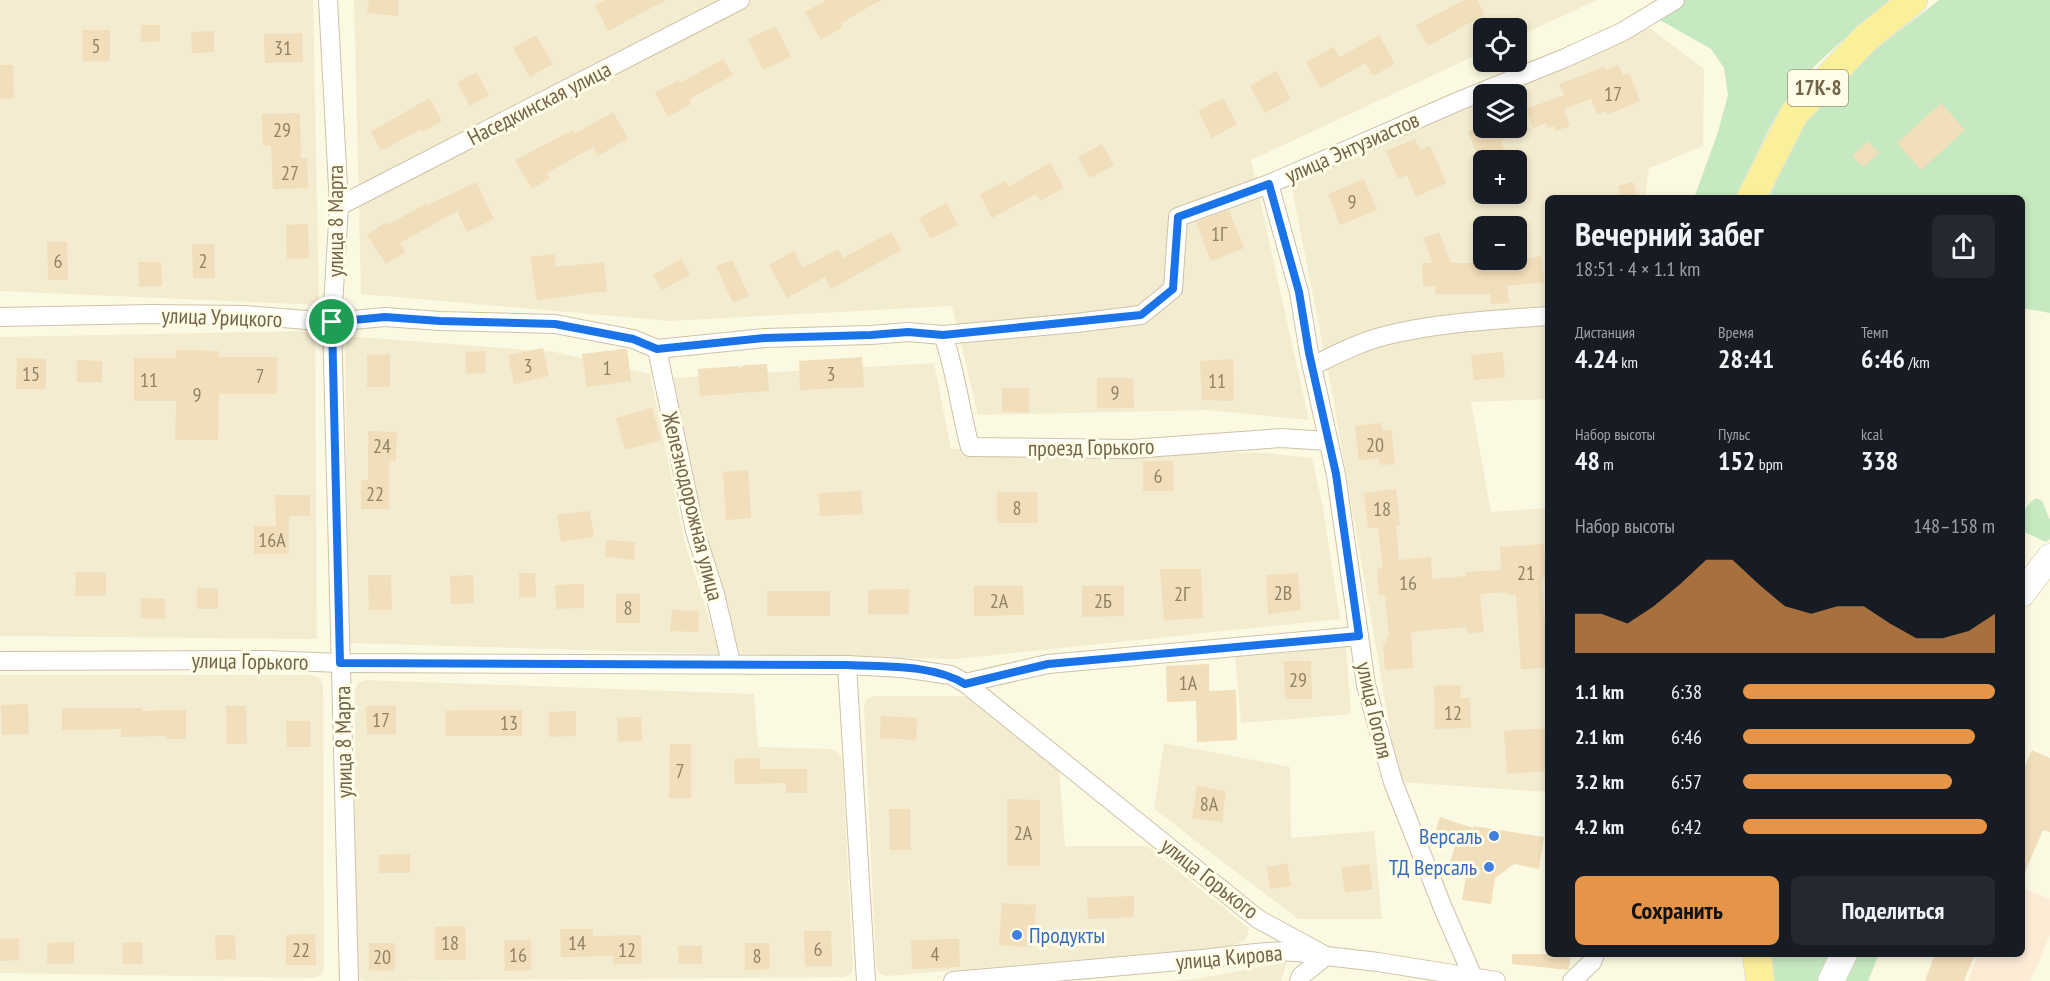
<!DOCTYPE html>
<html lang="ru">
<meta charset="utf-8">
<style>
:root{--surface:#171b24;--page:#242831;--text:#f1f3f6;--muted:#9ea1a6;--accent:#e69447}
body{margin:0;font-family:"PT Sans Narrow",sans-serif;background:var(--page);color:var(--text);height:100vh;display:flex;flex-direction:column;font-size:22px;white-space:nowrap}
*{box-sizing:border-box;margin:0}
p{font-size:20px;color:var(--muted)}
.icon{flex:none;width:33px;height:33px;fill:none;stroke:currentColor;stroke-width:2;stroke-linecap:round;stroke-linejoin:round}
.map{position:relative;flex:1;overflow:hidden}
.panel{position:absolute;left:1545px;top:195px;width:480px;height:762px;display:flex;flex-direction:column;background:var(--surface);border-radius:9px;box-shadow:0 3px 9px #0003}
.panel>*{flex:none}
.controls{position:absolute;left:1473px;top:18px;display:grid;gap:12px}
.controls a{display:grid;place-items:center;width:54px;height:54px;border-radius:9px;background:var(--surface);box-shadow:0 3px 9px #0003;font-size:30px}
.pin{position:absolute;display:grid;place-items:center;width:51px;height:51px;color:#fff;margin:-26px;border:3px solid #fff;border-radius:50%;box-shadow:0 2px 6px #0007}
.round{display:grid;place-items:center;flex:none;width:63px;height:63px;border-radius:9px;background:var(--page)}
.headline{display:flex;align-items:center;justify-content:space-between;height:102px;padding:0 30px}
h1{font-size:33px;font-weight:600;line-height:45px}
.figures{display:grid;grid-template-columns:repeat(3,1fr);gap:9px;height:102px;padding:6px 30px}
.figures div{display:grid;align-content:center}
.figures b{font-size:26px;font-weight:600}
.figures small{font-size:16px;font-weight:400}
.figures p{font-size:16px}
.chart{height:168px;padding:12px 30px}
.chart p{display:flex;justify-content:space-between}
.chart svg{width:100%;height:108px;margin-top:6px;fill:var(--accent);opacity:.7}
.button{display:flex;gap:12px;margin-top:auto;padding:12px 30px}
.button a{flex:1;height:69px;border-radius:9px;background:var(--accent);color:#111;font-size:24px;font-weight:600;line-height:69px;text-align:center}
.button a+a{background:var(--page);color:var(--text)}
ul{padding:0 30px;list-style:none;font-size:20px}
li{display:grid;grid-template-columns:96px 72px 1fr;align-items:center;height:45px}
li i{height:15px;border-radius:8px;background:var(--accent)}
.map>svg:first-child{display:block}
.residential{fill:#f3ecd0;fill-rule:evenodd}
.commercial{fill:#fcebd5}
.green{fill:#c6e9c1}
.building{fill:#f1deba}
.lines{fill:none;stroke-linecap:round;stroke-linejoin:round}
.street-casing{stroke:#cdc2a9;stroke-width:20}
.secondary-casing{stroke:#d0c4a7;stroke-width:27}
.primary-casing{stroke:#e3e0db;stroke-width:30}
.street{stroke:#fff;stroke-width:18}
.secondary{stroke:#fff;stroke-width:26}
.primary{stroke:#fbf09a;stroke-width:28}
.route-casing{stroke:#fff;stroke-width:12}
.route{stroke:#1a73e8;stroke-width:8}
.shop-dot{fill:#3f7fe0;stroke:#fffce8;stroke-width:2}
.labels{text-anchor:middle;stroke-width:6;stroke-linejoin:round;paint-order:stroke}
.number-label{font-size:20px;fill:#928265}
.shield{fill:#fffce8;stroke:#9d9179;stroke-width:1.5}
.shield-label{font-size:21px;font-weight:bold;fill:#736349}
.street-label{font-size:22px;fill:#736349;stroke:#fffce8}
.shop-label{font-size:22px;fill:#366cbe;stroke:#fffce8;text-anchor:end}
</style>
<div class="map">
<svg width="2050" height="981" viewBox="0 0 2050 981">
<rect width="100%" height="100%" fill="#fcf9e2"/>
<g class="residential">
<polygon points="0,0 313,0 319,305 0,291"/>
<polygon points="354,0 1597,0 1517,37 1516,28 1484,28 1483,52 1251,160 1309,420 1207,410 978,415 952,306 670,321 361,294"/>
<path d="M 1650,28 L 1704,69 L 1703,146 L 1649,168 L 1645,198 L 1548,198 L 1548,399 L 1471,402 L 1491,512 L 1548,508 L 1548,792 L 1399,782 L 1333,397 L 1289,174 L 1483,95 L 1484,128 L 1516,128 L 1516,94 L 1486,94 ZM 1484,160 L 1516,160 L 1516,194 L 1484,194 ZM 1484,226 L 1516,226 L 1516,260 L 1484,260 Z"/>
<polygon points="315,331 317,639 0,636 0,337"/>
<polygon points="345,336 555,352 650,374 685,543 720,654 348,643"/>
<polygon points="934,363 951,449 1265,453 1312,458 1323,508 1340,619 956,659 740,654 700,520 674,378"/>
<polygon points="1346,647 1351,714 1241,723 1235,656"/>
<polygon points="0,675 312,675 320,678 323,686 324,968 321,975 313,978 0,973"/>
<polygon points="366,680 754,694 758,747 831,749 838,752 842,759 853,966 851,974 843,977 366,981 358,978 355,970 355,691 358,683"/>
<polygon points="874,696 967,696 1059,768 1065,846 1147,846 1249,928 1246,940 1229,947 887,976 879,973 876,966 864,707 866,699"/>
<polygon points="1164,743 1290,767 1291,838 1374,831 1382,919 1298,919 1154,809"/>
<polygon points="1287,962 1281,981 1168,981 1196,979"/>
</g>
<polygon class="commercial" points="2025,889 2050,899 2050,935 2030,981 1968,981 1978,954 1999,954 2011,959 2013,954 2022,954 2022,896"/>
<g class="green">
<path d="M 1665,0 L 1893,0 C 1864,23 1834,46 1808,73 C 1776,107 1755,154 1739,198 L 1694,198 L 1718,132 L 1728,95 L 1724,68 L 1711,49 L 1646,12 Z"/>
<path d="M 1939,0 L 2050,0 L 2050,313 L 2022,308 L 2022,198 L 1769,198 C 1780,172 1792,144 1808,120 C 1841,71 1894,36 1939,0 Z"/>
<path d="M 2037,498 L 2042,501 L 2050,520 L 2050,539 L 2046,542 L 2022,531 C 2022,518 2023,504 2037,498 Z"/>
<polygon points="1766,954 1831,954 1819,981 1768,981"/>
<polygon points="1857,954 1879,954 1868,981 1846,981"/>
</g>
<g class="building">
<polygon points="369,0 399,0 398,16 367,13"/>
<polygon points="605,0 666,0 608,31 595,5"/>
<polygon points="827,0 881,0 841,23 843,27 821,40 805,12"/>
<polygon points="1465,0 1477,0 1485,14 1428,46 1416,25"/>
<polygon points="141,25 160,25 160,41 141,42"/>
<polygon points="776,26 791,57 763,70 748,39"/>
<polygon points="82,30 110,30 110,61 83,62"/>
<polygon points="214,31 214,52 192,53 191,32"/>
<polygon points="302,33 303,62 265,63 264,34"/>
<polygon points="536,35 553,64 530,77 513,48"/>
<polygon points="1379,35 1395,64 1373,76 1366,63 1320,88 1306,62 1334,47 1340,57"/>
<polygon points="723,59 733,75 689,99 691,104 668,117 655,93 678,80 680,83"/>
<polygon points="0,65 13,65 14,98 0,99"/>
<polygon points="1618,65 1623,75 1629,73 1640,101 1607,115 1606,111 1597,115 1591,99 1564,109 1570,126 1556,131 1554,126 1548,128 1546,123 1533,128 1526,109 1564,95 1559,84 1604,67 1606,70"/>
<polygon points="1276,71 1291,99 1265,113 1250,86"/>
<polygon points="476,72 489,95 470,106 457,83"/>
<polygon points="429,98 442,121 423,132 421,129 381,151 371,132"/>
<polygon points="1223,98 1237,124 1212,138 1198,111"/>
<polygon points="1941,103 1965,130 1921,170 1897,143"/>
<polygon points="613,112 628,138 598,156 593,147 547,173 550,178 532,189 515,160 573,130 575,134"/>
<polygon points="300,113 301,158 307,158 308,188 273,189 271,146 263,146 262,114"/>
<polygon points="1478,128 1532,128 1501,141 1505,150 1500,152 1504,160 1480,160 1468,132"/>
<polygon points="1415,139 1420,150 1430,146 1446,183 1416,197 1407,175 1398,179 1386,151"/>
<polygon points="1868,141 1879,153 1863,167 1852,156"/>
<polygon points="1102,144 1114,165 1090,178 1078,157"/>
<polygon points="1050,163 1064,188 1040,201 1036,194 992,218 980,195 1005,181 1008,187"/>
<polygon points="1364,179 1377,210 1340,225 1328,194"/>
<polygon points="476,182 494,219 467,232 457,211 400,243 405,252 386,264 367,235 386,222 388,225 425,204 426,206"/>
<polygon points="1633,182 1638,198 1621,198 1618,186"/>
<polygon points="947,203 958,225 931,239 919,218"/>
<polygon points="1229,210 1244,248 1211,261 1196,222"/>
<polygon points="308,224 309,258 287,259 286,225"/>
<polygon points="891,232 901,250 831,289 825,277 787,298 769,265 794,251 803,268 838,249 843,258"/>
<polygon points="1439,232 1451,263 1485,263 1484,260 1516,260 1541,256 1544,282 1507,286 1509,303 1491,304 1490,294 1435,294 1435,286 1423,286 1422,263 1433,263 1423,238"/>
<polygon points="47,242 67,242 68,280 48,280"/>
<polygon points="192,244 214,244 215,278 193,278"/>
<polygon points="554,254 556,267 604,262 607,291 537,300 530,257"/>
<polygon points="681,259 690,275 662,290 653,275"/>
<polygon points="732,260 749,296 733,303 716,266"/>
<polygon points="138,262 161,262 162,286 139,287"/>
<polygon points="543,348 549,376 514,384 508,355"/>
<polygon points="624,349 627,349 631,381 587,387 582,354"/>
<polygon points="176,350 219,351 219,357 277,357 277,394 219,394 218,440 175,440 176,401 134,401 134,358 176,358"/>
<polygon points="485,351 486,373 466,374 465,352"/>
<polygon points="1503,352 1505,377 1474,380 1471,355"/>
<polygon points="390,354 390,387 367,387 367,355"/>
<polygon points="862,357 864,387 800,390 799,361"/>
<polygon points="17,358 46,359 46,389 16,389"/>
<polygon points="1233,359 1234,401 1202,400 1200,361"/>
<polygon points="77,360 102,361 102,382 77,382"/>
<polygon points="767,364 769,391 700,396 698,369 739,366 740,368 745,365"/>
<polygon points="1097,378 1133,378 1134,408 1097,408"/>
<rect x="1002" y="388" width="27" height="24"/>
<polygon points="652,408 661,440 625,450 616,418"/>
<polygon points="1381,423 1382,431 1391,430 1395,464 1380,465 1379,458 1359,461 1355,426"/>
<polygon points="368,431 397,432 396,461 389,461 389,509 361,509 361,480 368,480"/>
<polygon points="1143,461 1173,461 1174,491 1143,491"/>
<polygon points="748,470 751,518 726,520 723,472"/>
<polygon points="1396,489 1400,525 1396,525 1399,560 1431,557 1432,579 1466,576 1466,572 1501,570 1500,547 1544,544 1546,578 1542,578 1544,618 1548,618 1548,668 1521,669 1516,595 1508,595 1508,592 1480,594 1484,632 1468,634 1467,627 1411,632 1413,668 1385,670 1383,643 1387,643 1387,636 1389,636 1385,595 1379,595 1377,569 1383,568 1378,527 1368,528 1364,493"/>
<polygon points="861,491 863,514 820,516 819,493"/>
<polygon points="997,492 1037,492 1038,523 997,523"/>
<polygon points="275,495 310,495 310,516 289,516 289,554 254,554 254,526 276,526"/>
<polygon points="590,511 594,537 561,542 557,515"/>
<polygon points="606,540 635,542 634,560 605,557"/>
<polygon points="1160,569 1201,569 1203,618 1164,620"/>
<polygon points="76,572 106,572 106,596 75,596"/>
<polygon points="519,573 535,573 536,597 519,598"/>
<polygon points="1298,573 1301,610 1268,614 1266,575"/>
<polygon points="368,575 391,575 392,610 369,610"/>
<polygon points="473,575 474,603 451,604 450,576"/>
<polygon points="584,584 584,608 556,609 555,585"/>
<polygon points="974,586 1023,586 1024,615 974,616"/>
<polygon points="1082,586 1124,586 1124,616 1082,617"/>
<rect x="197" y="588" width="21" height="21"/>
<polygon points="909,589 909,614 868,614 868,590"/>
<rect x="767" y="591" width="63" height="25"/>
<rect x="616" y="594" width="24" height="29"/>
<polygon points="141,598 165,599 165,619 141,618"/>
<polygon points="672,609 699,612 698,632 670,631"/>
<polygon points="1284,661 1311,661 1312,699 1285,699"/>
<polygon points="1209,664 1209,691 1236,690 1237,740 1197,742 1196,701 1167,702 1166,666"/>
<polygon points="1460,685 1461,698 1470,698 1471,728 1435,729 1434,686"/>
<polygon points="28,704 29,734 2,735 1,705"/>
<polygon points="226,706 246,706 247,744 227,744"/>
<polygon points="366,706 396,706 396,734 367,734"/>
<polygon points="62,708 142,708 142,711 186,710 186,739 165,739 165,736 121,737 121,729 62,730"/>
<polygon points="469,710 522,710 522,736 446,736 445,711"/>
<polygon points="576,711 576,736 549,737 549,712"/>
<polygon points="881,716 917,718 916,740 880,738"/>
<polygon points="641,717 642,741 618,742 617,718"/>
<polygon points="286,721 310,721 311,747 287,747"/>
<polygon points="1548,728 1548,771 1507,774 1504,731"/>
<polygon points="670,744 691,744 691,798 669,798"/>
<polygon points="2032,750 2050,758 2050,832 2043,830 2022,879 2022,773"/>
<polygon points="760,758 760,769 807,769 807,793 786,793 786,783 735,784 734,759"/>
<polygon points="1197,786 1226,791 1222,822 1192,818"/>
<polygon points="1007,799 1040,800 1040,866 1007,866"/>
<polygon points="889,809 910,809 911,850 890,850"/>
<polygon points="1440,817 1473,828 1474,826 1544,837 1539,869 1514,864 1495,878 1491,904 1462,900 1467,870 1449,865 1455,846 1433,840"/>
<polygon points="410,854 410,873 379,873 379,855"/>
<polygon points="1287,863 1291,886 1270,889 1267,867"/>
<polygon points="1369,864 1373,889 1345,893 1341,868"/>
<polygon points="1134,896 1134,917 1088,919 1087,898"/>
<polygon points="1002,903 1036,905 1033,947 999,945"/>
<polygon points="465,926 466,960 435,960 435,927"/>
<polygon points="560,929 593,929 593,936 641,935 642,964 613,964 613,956 561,957"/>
<polygon points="804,931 831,931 832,966 805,967"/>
<polygon points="315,934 316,965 286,965 286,935"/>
<polygon points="215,935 235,935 236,959 216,960"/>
<polygon points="19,938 19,960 0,961 0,939"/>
<polygon points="959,939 960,967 912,969 911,940"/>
<polygon points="504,940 531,940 531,970 505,971"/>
<polygon points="74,942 74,964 47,964 47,943"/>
<polygon points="142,942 143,964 123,964 122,943"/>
<polygon points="369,943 395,943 395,971 369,970"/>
<polygon points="745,943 769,943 770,969 745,970"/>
<polygon points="678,946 702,946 702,964 679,964"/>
<polygon points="1512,954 1571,954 1569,968 1568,970 1512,964"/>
<polygon points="1935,954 1975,954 1964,981 1925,981"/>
</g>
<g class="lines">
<defs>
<g id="street">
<polyline points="328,0 339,206 332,322 349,981"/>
<polyline points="1269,184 1299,292 1309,353 1336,475 1366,685 1393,782 1443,908 1473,977"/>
<polyline points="339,206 740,0"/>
<polyline points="0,317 151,314 244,315 332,322 385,317 440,321 555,324 633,339 657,349 765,338 871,335 908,332 943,335 1076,323 1141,315 1173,289 1178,217 1269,184 1459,101 1565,58 1622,32 1675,0"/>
<path d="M 943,335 C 956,371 960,410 970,447 L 1131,449 L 1281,438 L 1328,441"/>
<polyline points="657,349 695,531 715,594 731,663"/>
<path d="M 1312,366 C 1337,354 1362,341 1388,335 C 1441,322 1495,320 1548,316"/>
<polyline points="0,661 266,660 341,663 847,665 902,668 951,675 965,683 1258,919 1326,956 1378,962 1496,981"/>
<polyline points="847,665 866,981"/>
<polyline points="965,683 1048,664 1359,636"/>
<path d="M 953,981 C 1032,974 1111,967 1190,960 C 1231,957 1271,947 1313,954"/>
<polyline points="1299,981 1301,976 1326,956"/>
<polyline points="1572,981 1592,962 1595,954"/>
</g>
<g id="secondary">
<polyline points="2022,594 2050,557"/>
<polyline points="1831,981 1844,954"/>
</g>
<g id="primary">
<polyline points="1751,198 1794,114 1866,38 1913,0"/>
<polyline points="1757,954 1760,981"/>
</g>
</defs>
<use href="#street" class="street-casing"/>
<use href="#secondary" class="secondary-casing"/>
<use href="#primary" class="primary-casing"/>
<use href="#street" class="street"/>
<use href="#secondary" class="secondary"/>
<use href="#primary" class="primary"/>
</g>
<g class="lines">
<defs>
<path id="route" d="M 1269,184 L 1299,292 L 1309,353 L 1336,474 L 1359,636 L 1048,664 L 965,684 C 932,664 885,667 847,665 L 340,663 L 332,322 L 385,317 L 440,321 L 555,324 L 633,339 L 657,349 L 765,338 L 871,335 L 908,332 L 943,335 L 1141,315 L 1173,289 L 1178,217 Z"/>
</defs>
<use href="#route" class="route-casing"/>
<use href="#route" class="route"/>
</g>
<g class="shop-dot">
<circle cx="1494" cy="836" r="6"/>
<circle cx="1489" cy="867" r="6"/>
<circle cx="1017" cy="935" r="6"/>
</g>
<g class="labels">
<g class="number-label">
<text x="96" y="53">5</text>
<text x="283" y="55">31</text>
<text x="1613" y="101">17</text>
<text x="282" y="137">29</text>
<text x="290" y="180">27</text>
<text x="1352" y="209">9</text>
<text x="1219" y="241">1Г</text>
<text x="58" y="268">6</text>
<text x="203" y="268">2</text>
<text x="528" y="373">3</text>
<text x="607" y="375">1</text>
<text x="31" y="381">15</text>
<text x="831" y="381">3</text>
<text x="260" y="383">7</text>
<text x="149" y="387">11</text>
<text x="1217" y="388">11</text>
<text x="1115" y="400">9</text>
<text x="197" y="402">9</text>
<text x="1375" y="452">20</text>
<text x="382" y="453">24</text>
<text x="1158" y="483">6</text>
<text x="375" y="501">22</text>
<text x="1017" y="515">8</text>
<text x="1382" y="516">18</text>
<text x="272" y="547">16А</text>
<text x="1526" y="580">21</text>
<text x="1408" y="590">16</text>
<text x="1283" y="600">2В</text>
<text x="1182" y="601">2Г</text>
<text x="999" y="608">2А</text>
<text x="1103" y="608">2Б</text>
<text x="628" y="615">8</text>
<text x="1298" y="687">29</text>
<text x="1188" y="690">1А</text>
<text x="1453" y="720">12</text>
<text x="381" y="727">17</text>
<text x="509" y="730">13</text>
<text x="680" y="778">7</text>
<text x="1209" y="811">8А</text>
<text x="1023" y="840">2А</text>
<text x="450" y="950">18</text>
<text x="577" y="950">14</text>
<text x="818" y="956">6</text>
<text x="301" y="957">22</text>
<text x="627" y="957">12</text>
<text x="935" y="961">4</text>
<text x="518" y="962">16</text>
<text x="757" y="963">8</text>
<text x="382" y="964">20</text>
</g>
<rect class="shield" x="1788" y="70" width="60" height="36" rx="4.5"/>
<g class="shield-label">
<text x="1818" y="95">17К-8</text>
</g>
<g class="street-label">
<text transform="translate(539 103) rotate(-27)" y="8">Наседкинская улица</text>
<text transform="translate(1352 147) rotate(-24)" y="8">улица Энтузиастов</text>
<text transform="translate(335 221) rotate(-90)" y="8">улица 8 Марта</text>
<text transform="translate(222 317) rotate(2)" y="8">улица Урицкого</text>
<text transform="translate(1091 447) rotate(-1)" y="8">проезд Горького</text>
<text transform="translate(693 506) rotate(76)" y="8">Железнодорожная улица</text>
<text transform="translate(250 661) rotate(1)" y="8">улица Горького</text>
<text transform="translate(1375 710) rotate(77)" y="8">улица Гоголя</text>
<text transform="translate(343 742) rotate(-91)" y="8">улица 8 Марта</text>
<text transform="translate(1210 878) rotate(38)" y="8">улица Горького</text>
<text transform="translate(1229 957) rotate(-5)" y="8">улица Кирова</text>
</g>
<g class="shop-label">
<text x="1482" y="844">Версаль</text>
<text x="1477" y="875">ТД Версаль</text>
<text x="1029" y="943" text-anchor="start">Продукты</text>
</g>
</g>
</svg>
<div class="controls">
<a><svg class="icon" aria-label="locate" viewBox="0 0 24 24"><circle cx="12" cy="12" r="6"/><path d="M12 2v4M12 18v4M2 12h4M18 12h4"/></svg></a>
<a><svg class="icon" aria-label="layers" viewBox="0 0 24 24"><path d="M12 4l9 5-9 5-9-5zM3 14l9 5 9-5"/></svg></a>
<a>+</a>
<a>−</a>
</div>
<div class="pin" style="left:332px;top:322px;background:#1e9e55"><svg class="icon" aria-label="arrive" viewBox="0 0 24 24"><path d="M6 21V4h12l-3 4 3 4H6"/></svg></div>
<section class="panel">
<div class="headline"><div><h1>Вечерний забег</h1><p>18:51 · 4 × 1.1 km</p></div><a class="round"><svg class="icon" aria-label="share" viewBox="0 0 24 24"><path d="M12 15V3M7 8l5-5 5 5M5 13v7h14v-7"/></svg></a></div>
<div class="figures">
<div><p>Дистанция</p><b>4.24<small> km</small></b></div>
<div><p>Время</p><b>28:41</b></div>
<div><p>Темп</p><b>6:46<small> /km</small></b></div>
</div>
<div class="figures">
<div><p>Набор высоты</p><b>48<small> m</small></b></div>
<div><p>Пульс</p><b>152<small> bpm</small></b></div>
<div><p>kcal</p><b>338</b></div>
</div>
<div class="chart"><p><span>Набор высоты</span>148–158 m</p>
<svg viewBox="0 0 160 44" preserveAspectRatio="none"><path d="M0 44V28L10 28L20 32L30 25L40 16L50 6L60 6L70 16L80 25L90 28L100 25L110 25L120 32L130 38L140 38L150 35L160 28V44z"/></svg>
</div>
<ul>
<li><b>1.1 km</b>6:38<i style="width:100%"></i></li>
<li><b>2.1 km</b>6:46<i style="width:92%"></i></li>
<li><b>3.2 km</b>6:57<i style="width:83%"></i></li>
<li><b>4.2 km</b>6:42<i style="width:97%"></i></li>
</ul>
<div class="button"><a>Сохранить</a><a>Поделиться</a></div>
</section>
</div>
